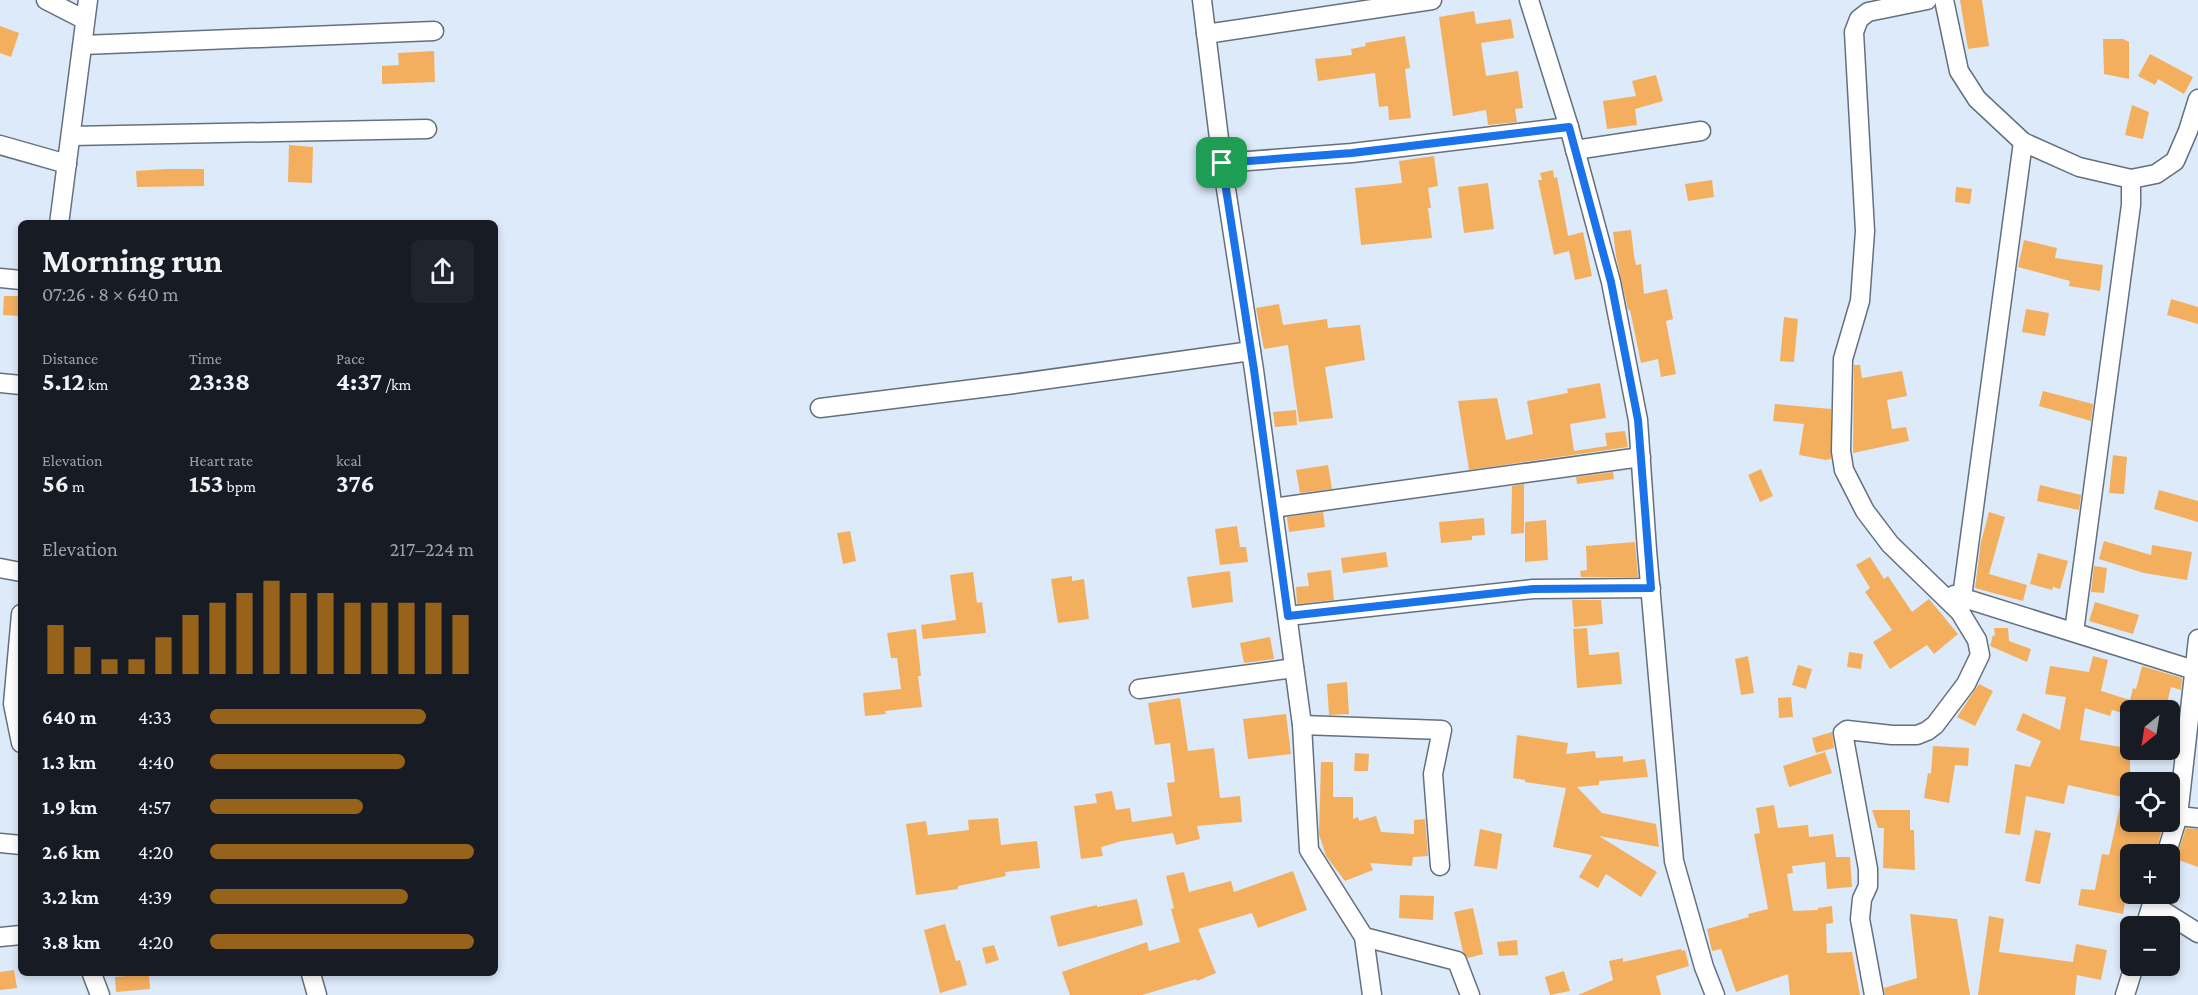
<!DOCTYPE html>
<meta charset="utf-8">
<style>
:root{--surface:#171b24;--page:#20242c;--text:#f1f3f6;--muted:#9ea1a6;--accent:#97621a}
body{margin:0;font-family:"Crimson Pro",serif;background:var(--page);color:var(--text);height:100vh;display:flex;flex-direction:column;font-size:22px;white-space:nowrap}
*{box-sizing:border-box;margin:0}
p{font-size:20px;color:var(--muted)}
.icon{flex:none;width:33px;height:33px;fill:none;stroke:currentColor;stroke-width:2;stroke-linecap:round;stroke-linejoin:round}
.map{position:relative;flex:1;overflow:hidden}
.drawer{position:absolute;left:18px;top:220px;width:480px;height:756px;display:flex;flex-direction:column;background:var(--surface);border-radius:9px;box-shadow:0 3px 9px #0003}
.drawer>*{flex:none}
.needle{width:39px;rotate:210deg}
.controls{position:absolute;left:2120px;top:700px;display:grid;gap:12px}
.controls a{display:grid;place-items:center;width:60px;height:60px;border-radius:9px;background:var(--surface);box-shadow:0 3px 9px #0003;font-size:30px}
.pin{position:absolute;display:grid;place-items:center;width:51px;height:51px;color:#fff;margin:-26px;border-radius:12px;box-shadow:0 3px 9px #0006}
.round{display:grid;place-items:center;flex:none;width:63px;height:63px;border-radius:9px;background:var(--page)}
.headline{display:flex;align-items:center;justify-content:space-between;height:102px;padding:0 24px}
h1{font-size:33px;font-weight:700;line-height:45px}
.figures{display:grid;grid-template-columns:repeat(3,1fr);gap:9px;height:102px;padding:6px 24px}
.figures div{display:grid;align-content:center}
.figures b{font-size:26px;font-weight:700}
.figures small{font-size:16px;font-weight:400}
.figures p{font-size:16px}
.chart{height:168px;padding:12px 24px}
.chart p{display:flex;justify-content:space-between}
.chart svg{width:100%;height:108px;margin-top:6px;stroke:var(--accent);stroke-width:6}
ul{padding:0 24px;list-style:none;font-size:20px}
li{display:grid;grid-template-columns:96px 72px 1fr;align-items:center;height:45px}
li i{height:15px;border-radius:8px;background:var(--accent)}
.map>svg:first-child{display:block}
.building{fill:#f4af5e}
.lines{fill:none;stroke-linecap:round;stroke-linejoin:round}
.street-casing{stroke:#64707e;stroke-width:21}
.street{stroke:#fff;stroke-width:18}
.route-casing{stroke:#fff;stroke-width:12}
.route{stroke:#1a73e8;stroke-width:8}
</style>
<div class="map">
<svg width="2198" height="995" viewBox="0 0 2198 995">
<rect width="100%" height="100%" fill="#ddeafa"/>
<g class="building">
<polygon points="1960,0 1982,0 1989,46 1968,49"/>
<polygon points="1474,11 1476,24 1511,19 1514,38 1481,43 1486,76 1518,71 1523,108 1515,109 1517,122 1488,125 1486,110 1453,116 1439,17"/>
<polygon points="0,26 19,33 11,57 0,53"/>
<polygon points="1405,36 1410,68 1405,69 1411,118 1389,120 1388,106 1379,107 1375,73 1318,81 1315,59 1352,55 1351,49 1366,46 1365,43"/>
<polygon points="2103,39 2123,39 2129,42 2129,79 2104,74"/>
<polygon points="434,51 435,82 382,84 382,66 399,65 398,53"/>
<polygon points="2150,54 2193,77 2184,94 2158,79 2155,85 2138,76"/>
<polygon points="1656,75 1663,101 1635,109 1637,125 1607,129 1603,101 1636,96 1632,81"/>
<polygon points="2132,105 2149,112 2143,139 2125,135"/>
<polygon points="289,145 313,147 312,183 288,182"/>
<polygon points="1434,156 1438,186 1428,188 1431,208 1428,208 1432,238 1361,245 1355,188 1402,183 1399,161"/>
<polygon points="166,169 204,169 204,186 137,187 136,171"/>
<polygon points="1553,170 1554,178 1557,177 1568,236 1583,232 1592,276 1575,280 1569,251 1554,255 1538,180 1542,180 1540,173"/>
<polygon points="1712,180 1714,197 1688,201 1685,184"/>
<polygon points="1488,183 1494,229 1464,233 1458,187"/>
<polygon points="1956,187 1972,189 1970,204 1955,202"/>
<polygon points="1631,230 1634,256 1636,265 1641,264 1644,294 1667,289 1673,319 1666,321 1676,374 1661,377 1658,359 1641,363 1630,310 1628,310 1616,256 1613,232"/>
<polygon points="2024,240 2057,248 2055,258 2103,265 2100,291 2069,286 2070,281 2018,267"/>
<polygon points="4,296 21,296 21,316 3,315"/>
<polygon points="2171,299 2198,307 2198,324 2167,315"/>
<polygon points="1279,304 1283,325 1327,319 1328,328 1360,325 1365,360 1325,367 1333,418 1299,422 1288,345 1264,349 1256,308"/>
<polygon points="2026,309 2049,313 2045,336 2022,332"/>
<polygon points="1784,317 1798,319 1794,362 1780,361"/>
<polygon points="1854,365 1860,365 1862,378 1902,371 1907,396 1887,400 1892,429 1906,427 1909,441 1853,453"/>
<polygon points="1600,383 1606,418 1570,424 1574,451 1607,446 1605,433 1625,431 1628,447 1469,470 1458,401 1497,398 1506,440 1533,434 1527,401 1568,393 1567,389"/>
<polygon points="2043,391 2093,404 2091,421 2039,406"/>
<polygon points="1775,404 1831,409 1831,459 1826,460 1799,455 1804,424 1773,421"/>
<polygon points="1296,410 1297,425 1275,427 1273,412"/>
<polygon points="2113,455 2127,457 2124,494 2109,493"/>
<polygon points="1328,465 1332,489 1300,493 1296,470"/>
<polygon points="1761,469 1773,496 1760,502 1748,475"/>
<polygon points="1613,472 1614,479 1577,484 1576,477"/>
<polygon points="1524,484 1524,533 1511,534 1512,486"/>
<polygon points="2040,485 2081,495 2079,510 2037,501"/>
<polygon points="2159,490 2198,501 2198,522 2154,509"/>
<polygon points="1323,512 1325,527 1289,532 1287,517"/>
<polygon points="1989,512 2005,517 1989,574 2027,585 2023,601 1975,588 1981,542"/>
<polygon points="1484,518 1485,535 1472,536 1472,540 1441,543 1439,522"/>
<polygon points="1546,520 1548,560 1525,562 1525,522"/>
<polygon points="1237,526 1240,547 1246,547 1248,562 1220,565 1215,529"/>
<polygon points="850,531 856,561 843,564 837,533"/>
<polygon points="2104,541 2151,555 2152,545 2192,552 2187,580 2144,573 2099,559"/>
<polygon points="1635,542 1638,577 1581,577 1580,571 1587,570 1586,546"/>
<polygon points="1386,552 1388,567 1343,573 1341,558"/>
<polygon points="2038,553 2068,561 2060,589 2053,587 2052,590 2030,584"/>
<polygon points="1870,557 1884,579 1888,576 1912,612 1929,599 1958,634 1934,654 1927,645 1890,669 1873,642 1892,630 1865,592 1870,588 1856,565"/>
<polygon points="2094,566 2107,568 2104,593 2091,592"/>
<polygon points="1331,570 1334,600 1297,604 1296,587 1309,586 1307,573"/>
<polygon points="1230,571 1233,602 1192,608 1187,577"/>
<polygon points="973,572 977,603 982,602 986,633 923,639 921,625 956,620 950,575"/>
<polygon points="1072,576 1072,581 1084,579 1089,619 1058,623 1051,579"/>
<polygon points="1572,600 1601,600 1603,624 1574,627"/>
<polygon points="2095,602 2139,615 2133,634 2089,621"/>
<polygon points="1587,628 1589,655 1619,652 1622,684 1577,688 1573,629"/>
<polygon points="1994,628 2008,628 2009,641 2031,649 2027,662 1990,646 1993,635 1995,636"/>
<polygon points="916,629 921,676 918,676 922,707 885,711 886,714 865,716 863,693 901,689 897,658 891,658 887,633"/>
<polygon points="1270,637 1274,659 1244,663 1240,643"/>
<polygon points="1849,652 1863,654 1861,669 1847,667"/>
<polygon points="1748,656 1754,693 1741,695 1735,659"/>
<polygon points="2093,656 2108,660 2101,691 2130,700 2133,688 2136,689 2142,666 2182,678 2181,690 2171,687 2165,711 2130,711 2130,715 2112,710 2110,716 2085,708 2080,740 2121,747 2120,751 2130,753 2130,822 2164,822 2155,855 2130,855 2130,873 2123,914 2078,905 2081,889 2095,890 2102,854 2109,855 2122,797 2068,785 2064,804 2026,796 2020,835 2005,833 2015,764 2030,767 2041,741 2016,730 2023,713 2060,730 2066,697 2045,694 2050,666 2089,672"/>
<polygon points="1798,665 1812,669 1806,689 1792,685"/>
<polygon points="1347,682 1349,714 1329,715 1327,684"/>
<polygon points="1979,684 1993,691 1975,726 1957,717"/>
<polygon points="1791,697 1793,717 1779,718 1778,698"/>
<polygon points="1180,698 1188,751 1214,748 1220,798 1240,796 1242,822 1197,826 1200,839 1176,845 1173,833 1122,841 1101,847 1103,856 1081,859 1074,806 1097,803 1095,794 1112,791 1116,810 1130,808 1132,822 1172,816 1167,783 1175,782 1170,743 1155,745 1148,703"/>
<polygon points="1286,714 1291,754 1248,759 1243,719"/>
<polygon points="1832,732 1834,748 1816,753 1812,738"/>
<polygon points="1517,735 1568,743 1566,754 1595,751 1596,758 1623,756 1623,762 1645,759 1648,777 1599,781 1599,785 1577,787 1602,813 1656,824 1659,847 1599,836 1657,872 1641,897 1606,874 1598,888 1579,877 1592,855 1553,847 1566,788 1525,782 1525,780 1513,778"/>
<polygon points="1933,746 1969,748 1968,766 1955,765 1949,803 1924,798 1928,773 1931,774"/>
<polygon points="1825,752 1832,773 1789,787 1783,766"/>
<polygon points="1355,753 1369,754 1368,771 1354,771"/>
<polygon points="1321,762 1333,762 1333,797 1353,797 1353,819 1358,817 1359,821 1376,816 1381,832 1414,834 1414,820 1425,819 1428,856 1413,857 1412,866 1370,863 1373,870 1345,881 1326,856 1319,834"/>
<polygon points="1774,805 1778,828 1808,825 1809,837 1833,834 1836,857 1850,857 1852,887 1827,889 1825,862 1792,866 1793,873 1787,874 1793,911 1818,910 1818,908 1832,906 1833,923 1826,924 1827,953 1852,952 1860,995 1790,995 1788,974 1736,992 1721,949 1712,951 1707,929 1749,917 1748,914 1768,909 1754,834 1760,833 1756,808"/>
<polygon points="1872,810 1910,810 1910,830 1914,830 1915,870 1883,868 1884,828 1878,828"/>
<polygon points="998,818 1001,845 1037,841 1040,868 1005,872 1006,876 958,886 958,889 916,895 906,824 926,821 928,835 969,830 968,820"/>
<polygon points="2186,828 2198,829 2198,867 2176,859"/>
<polygon points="1480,829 1502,834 1497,869 1474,866"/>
<polygon points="2035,830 2051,833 2040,884 2025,881"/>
<polygon points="1293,871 1307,910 1258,928 1252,913 1198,929 1216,973 1197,981 1196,979 1142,995 1070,995 1062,972 1147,942 1149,951 1180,942 1171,909 1174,908 1166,876 1184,872 1189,892 1231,881 1234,892"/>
<polygon points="1400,895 1434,896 1433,920 1399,918"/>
<polygon points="1137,899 1143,925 1058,947 1050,916 1097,905 1097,907"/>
<polygon points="1473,908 1483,954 1468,958 1463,952 1454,912"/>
<polygon points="1910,914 1957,919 1970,995 1885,995 1884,988 1917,978"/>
<polygon points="1989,916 2004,919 1999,952 2073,962 2076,944 2107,950 2101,980 2077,975 2075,995 1978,995"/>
<polygon points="945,924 956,961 960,960 967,985 940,993 924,930"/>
<polygon points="1517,940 1518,955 1499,956 1497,942"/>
<polygon points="994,945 999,960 986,964 982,948"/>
<polygon points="1681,949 1682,951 1685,950 1689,966 1656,976 1661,995 1578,995 1613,980 1609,961 1623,958 1623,962"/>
<polygon points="14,970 17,988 0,990 0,972"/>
<polygon points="1564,971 1570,991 1550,995 1545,977"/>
<polygon points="149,974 150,989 116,992 115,977"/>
</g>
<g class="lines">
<defs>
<g id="street">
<polyline points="46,0 85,20"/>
<polyline points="1202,0 1222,163 1254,370 1302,725 1309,850 1364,937 1457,961 1470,995"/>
<polyline points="1529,0 1569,127 1611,282 1638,420 1647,550 1674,861 1704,967 1715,995"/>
<polyline points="1944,0 1959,71 1977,99 2023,142 2079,167 2131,179 2156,174 2175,161 2188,131 2198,99"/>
<polyline points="1206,34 1432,0"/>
<polyline points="83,45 434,31"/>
<polyline points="71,136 427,129"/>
<polyline points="0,145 67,164"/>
<polyline points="1575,150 1701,131"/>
<polyline points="1222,163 1352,153 1569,127"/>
<polyline points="59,224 88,0"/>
<polyline points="0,278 21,280"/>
<polyline points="0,383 21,385"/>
<polyline points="820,408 1014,384 1251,351"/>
<polyline points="1273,508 1641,457"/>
<polyline points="0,568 21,572"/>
<polyline points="1954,595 2194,670"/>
<polyline points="1960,612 2023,142"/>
<polyline points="21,614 13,704 21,743"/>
<polyline points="1288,616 1533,589 1651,588"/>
<polyline points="2074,632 2131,205 2131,179"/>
<polyline points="1139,689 1294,668"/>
<polyline points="1302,725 1442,730 1433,774 1440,866"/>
<polyline points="2178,816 2198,818"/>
<polyline points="0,843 21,845"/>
<polyline points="2166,855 2178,816 2198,639"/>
<polyline points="2152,904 2198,933"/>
<polyline points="2145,927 2155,894"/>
<polyline points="0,937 21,935"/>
<polyline points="1364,937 1372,995"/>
<polyline points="92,974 100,995"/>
<polyline points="311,974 317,995"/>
<polyline points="1874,995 1860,919 1862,899 1868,886 1868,869 1843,733 1847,730 1892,735 1917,735 1927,731 1935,725 1966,684 1980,655 1977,640 1960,612 1890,544 1865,511 1844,470 1841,451 1843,359 1860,301 1865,231 1854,32 1859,19 1868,12 1927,0"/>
<polyline points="2125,995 2134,966"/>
</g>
</defs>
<use href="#street" class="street-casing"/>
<use href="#street" class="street"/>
</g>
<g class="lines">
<defs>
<polygon id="route" points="1569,127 1611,282 1638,420 1651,588 1533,589 1288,616 1254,370 1222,163 1352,153"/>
</defs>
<use href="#route" class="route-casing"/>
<use href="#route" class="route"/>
</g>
</svg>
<div class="controls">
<a><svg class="needle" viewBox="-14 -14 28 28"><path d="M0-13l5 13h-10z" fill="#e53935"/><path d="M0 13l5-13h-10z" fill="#9ea1a6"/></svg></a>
<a><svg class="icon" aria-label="locate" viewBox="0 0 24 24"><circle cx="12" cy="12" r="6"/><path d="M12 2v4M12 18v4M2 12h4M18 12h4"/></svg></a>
<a>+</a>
<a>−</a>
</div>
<div class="pin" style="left:1222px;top:163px;background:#1e9e55"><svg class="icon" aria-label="arrive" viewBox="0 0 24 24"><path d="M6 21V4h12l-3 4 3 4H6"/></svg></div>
<section class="drawer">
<div class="headline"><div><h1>Morning run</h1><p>07:26 · 8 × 640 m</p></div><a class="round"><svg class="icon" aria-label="share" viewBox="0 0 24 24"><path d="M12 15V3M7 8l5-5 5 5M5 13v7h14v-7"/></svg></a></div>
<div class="figures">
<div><p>Distance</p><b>5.12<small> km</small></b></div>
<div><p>Time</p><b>23:38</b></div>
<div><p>Pace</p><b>4:37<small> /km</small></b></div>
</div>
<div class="figures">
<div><p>Elevation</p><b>56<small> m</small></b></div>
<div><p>Heart rate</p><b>153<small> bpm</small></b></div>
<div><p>kcal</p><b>376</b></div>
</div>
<div class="chart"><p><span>Elevation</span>217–224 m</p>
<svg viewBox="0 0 160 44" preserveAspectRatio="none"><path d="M5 44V24M15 44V33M25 44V38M35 44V38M45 44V29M55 44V20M65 44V15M75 44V11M85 44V6M95 44V11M105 44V11M115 44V15M125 44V15M135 44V15M145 44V15M155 44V20"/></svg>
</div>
<ul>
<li><b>640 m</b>4:33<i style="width:82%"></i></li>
<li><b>1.3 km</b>4:40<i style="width:74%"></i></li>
<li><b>1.9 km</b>4:57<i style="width:58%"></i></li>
<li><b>2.6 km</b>4:20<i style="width:100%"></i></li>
<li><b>3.2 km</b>4:39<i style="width:75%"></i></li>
<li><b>3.8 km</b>4:20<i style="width:100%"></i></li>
</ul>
</section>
</div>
